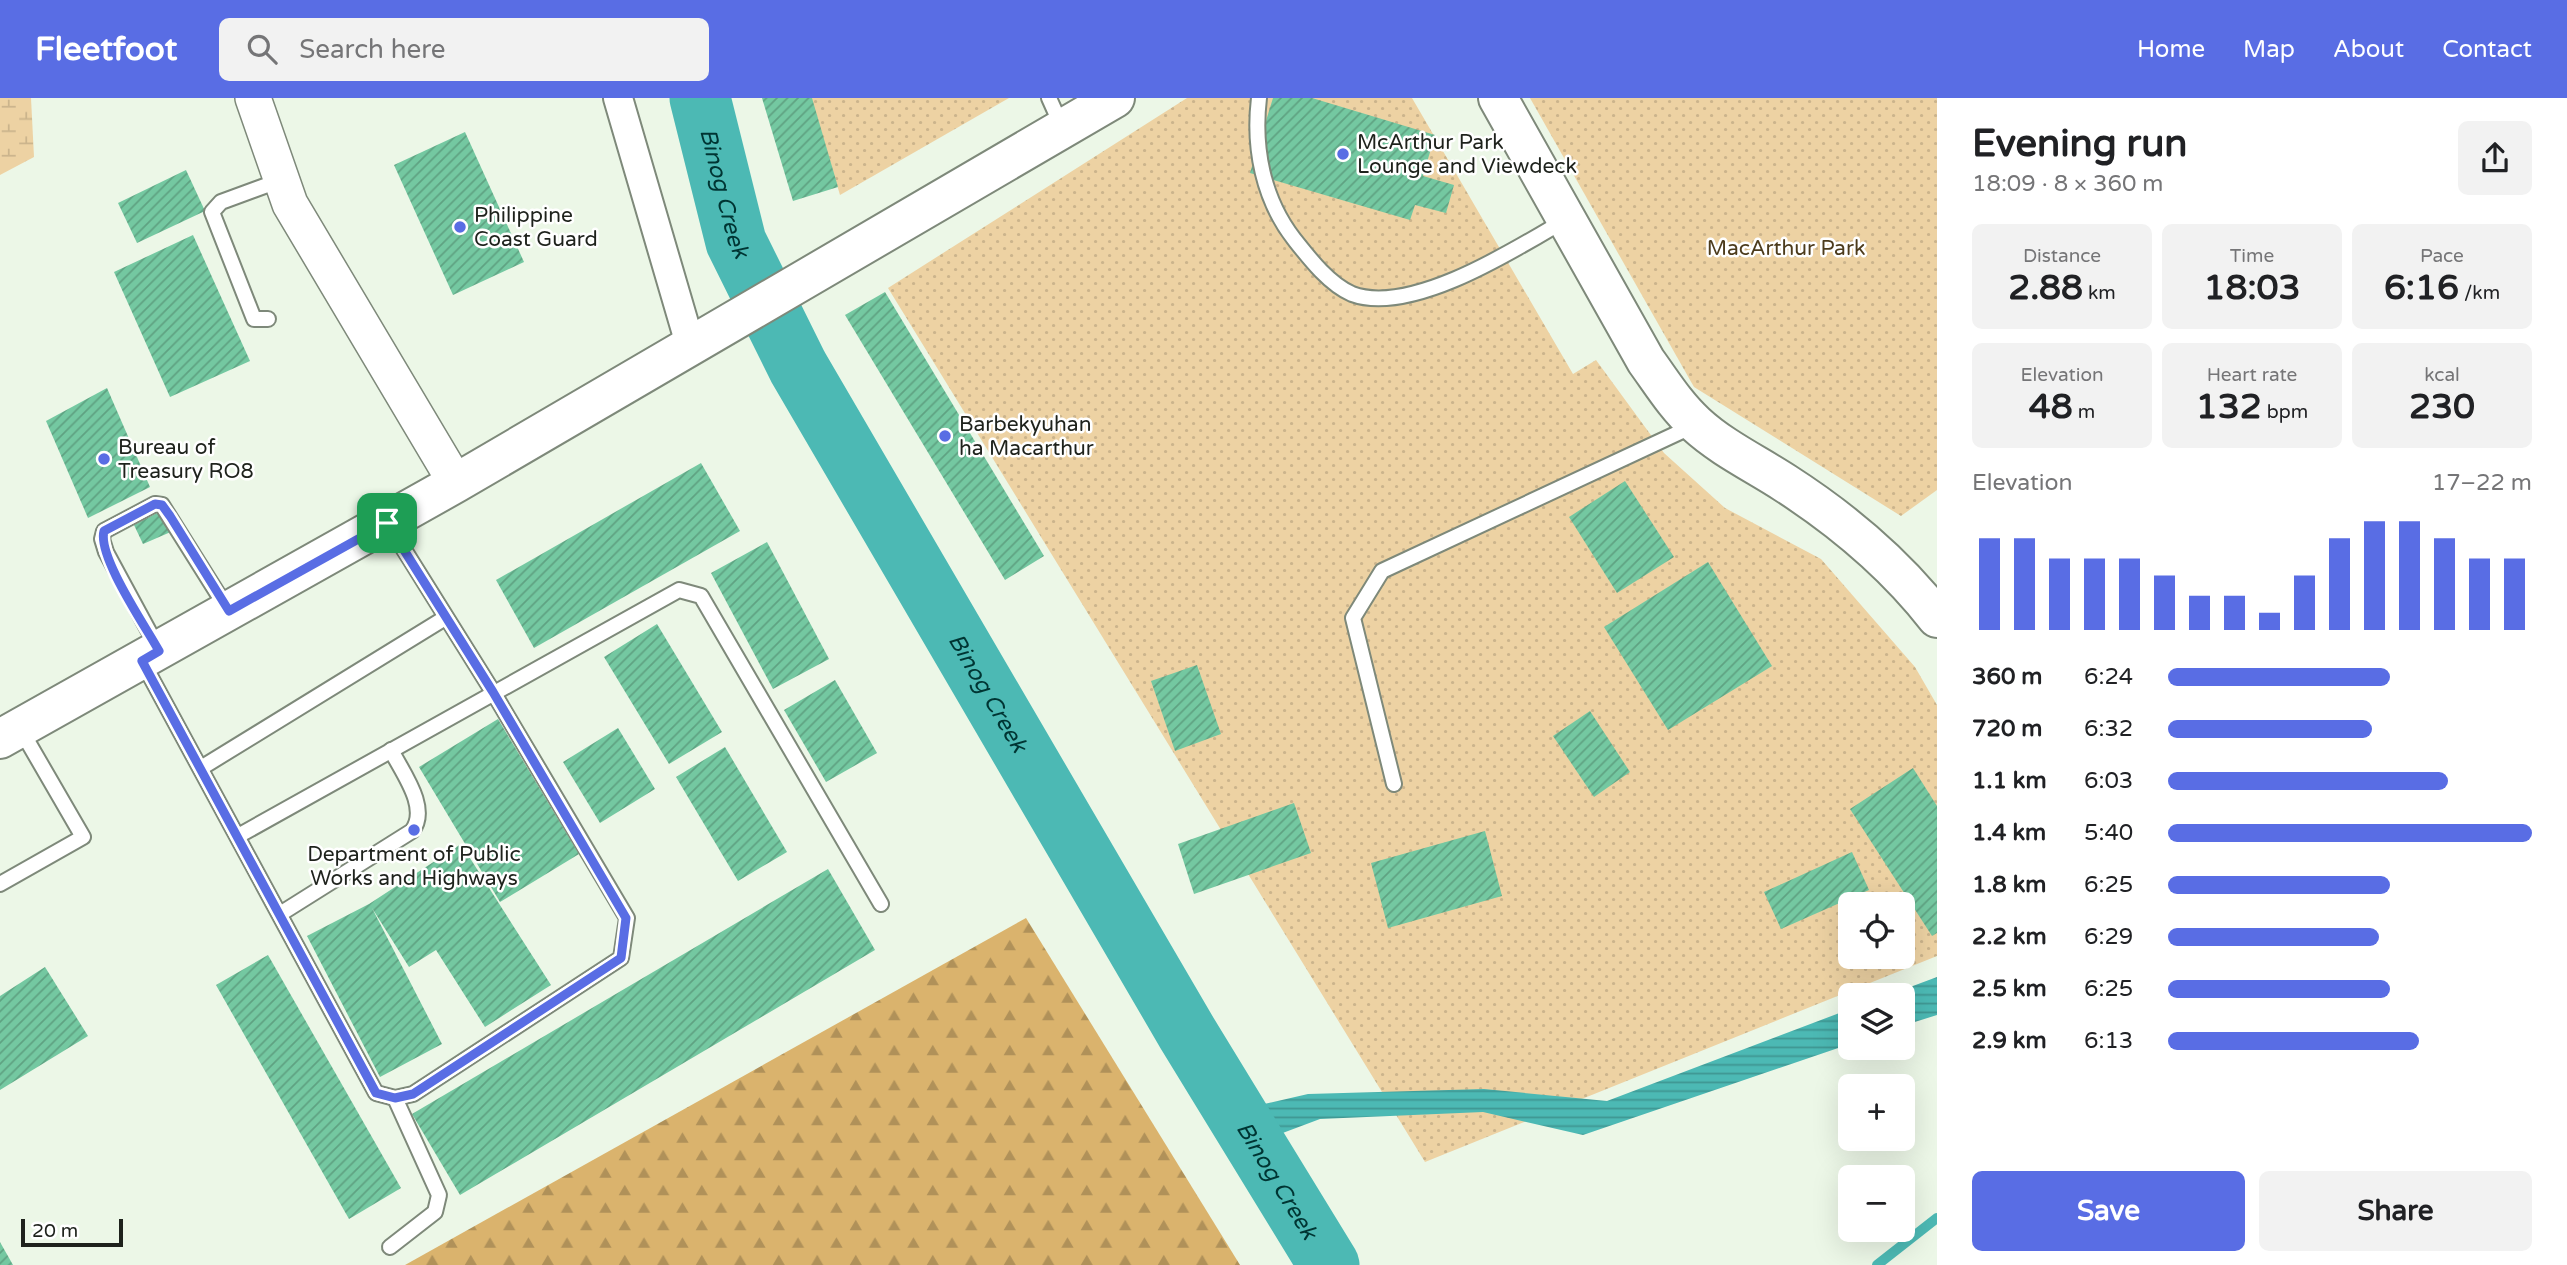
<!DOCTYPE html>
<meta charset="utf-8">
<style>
:root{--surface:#fff;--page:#f2f2f2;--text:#202124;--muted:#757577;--accent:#596de4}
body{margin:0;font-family:"Varela Round",sans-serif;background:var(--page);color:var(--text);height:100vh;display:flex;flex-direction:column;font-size:26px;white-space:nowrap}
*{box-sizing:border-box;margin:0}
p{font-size:23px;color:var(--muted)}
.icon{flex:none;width:38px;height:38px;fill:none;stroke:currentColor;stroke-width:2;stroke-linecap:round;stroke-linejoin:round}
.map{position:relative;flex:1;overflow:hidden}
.panel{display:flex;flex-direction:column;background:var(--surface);width:630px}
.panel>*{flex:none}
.fabs{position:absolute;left:1838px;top:794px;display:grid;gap:14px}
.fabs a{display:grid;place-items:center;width:77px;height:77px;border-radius:10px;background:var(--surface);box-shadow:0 7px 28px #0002;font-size:35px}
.scale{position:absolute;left:21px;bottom:18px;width:102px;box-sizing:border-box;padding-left:7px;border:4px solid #1e221c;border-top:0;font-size:19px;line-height:24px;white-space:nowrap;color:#1e221c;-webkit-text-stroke:5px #fff;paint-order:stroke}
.pin{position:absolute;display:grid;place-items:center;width:60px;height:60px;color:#fff;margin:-30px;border-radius:14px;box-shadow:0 4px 10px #0006}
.round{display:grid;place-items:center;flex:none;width:74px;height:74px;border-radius:10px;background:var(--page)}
.summary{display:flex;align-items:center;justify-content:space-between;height:119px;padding:0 35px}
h1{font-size:38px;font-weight:700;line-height:52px}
.figures{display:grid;grid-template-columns:repeat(3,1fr);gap:10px;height:119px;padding:7px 35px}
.figures div{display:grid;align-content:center;border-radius:10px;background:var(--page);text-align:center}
.figures b{font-size:35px;font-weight:700}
.figures small{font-size:19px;font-weight:400}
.figures p{font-size:19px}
.chart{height:196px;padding:14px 35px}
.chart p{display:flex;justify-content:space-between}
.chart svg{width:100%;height:126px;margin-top:7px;stroke:var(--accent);stroke-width:6}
.cta{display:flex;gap:14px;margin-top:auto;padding:14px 35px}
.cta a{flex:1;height:80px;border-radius:10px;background:var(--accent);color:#fff;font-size:28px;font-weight:700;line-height:80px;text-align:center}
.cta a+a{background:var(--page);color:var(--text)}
ul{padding:0 35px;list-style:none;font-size:23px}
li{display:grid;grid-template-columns:112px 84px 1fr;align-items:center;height:52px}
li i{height:18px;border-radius:9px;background:var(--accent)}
header{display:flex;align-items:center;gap:42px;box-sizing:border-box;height:98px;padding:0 35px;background:var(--accent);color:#fff}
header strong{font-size:33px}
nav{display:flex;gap:38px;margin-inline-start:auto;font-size:24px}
.search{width:490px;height:63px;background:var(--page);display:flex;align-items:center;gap:18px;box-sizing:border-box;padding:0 24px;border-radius:10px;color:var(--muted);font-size:26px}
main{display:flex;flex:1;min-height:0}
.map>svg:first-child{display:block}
.forest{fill:url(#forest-firs)}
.wetland{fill:url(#wetland-marsh)}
.park{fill:url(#park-dots);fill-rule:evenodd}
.water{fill:url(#water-rules)}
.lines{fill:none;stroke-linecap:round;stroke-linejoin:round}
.stream{stroke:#4cb9b4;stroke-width:10}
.river{stroke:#4cb9b4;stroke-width:61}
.building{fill:url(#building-hatch)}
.service-casing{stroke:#7e897a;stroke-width:18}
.minor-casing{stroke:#7e897a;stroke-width:32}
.tertiary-casing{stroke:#7e897a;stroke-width:38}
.secondary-casing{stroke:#7e897a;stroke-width:42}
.service{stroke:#fff;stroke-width:14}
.minor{stroke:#fff;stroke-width:28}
.tertiary{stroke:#fff;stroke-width:35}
.secondary{stroke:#fff;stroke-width:38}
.route-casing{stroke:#fff;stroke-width:14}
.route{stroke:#596de4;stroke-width:9}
.poi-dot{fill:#596de4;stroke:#fff;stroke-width:2.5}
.labels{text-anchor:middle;stroke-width:5;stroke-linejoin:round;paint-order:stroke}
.poi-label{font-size:21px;fill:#1e221c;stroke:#fff;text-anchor:start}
.park-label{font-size:21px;fill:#4c3b1c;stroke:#fff}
.water-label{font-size:23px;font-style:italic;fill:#003533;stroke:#fff}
</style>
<header>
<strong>Fleetfoot</strong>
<div class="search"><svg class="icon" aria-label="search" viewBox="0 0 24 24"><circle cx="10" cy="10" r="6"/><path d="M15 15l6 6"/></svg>Search here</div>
<nav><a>Home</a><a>Map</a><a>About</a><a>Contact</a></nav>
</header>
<main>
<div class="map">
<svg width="1937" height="1167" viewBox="0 0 1937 1167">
<defs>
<pattern id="forest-firs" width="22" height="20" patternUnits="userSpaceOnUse" patternTransform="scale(1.75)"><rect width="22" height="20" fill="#dab36d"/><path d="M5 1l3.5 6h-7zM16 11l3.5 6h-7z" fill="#b09159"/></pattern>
<pattern id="wetland-marsh" width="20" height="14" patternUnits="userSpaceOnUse" patternTransform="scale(1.75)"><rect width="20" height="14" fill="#edd2a3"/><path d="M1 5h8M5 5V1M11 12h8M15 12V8" fill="none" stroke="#cbb48c"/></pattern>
<pattern id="park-dots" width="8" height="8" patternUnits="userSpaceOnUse" patternTransform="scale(1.75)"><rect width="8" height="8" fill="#edd2a3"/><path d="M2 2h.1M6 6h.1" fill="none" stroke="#cbb48c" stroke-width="1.8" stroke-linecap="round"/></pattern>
<pattern id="water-rules" width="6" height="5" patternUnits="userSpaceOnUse" patternTransform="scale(1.75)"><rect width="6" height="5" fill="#4cb9b4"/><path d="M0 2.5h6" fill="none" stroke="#3f9692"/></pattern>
<pattern id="building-hatch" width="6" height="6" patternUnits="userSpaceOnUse" patternTransform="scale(1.75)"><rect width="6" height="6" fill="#74c8a1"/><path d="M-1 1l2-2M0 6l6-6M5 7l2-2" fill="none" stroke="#5fa282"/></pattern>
</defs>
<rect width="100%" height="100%" fill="#ecf7e7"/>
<polygon class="forest" points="1026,820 1240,1167 405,1167"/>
<polygon class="wetland" points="0,0 31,0 34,59 0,77"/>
<g class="park">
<polygon points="811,0 1009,0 840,97"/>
<path d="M 1187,0 L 1412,0 L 1573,276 L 1596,262 L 1664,355 L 1725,410 L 1821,461 L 1915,569 L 1937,607 L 1937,858 L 1425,1064 L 888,190 ZM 1850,807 L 1902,807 L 1902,859 L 1850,859 Z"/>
<polygon points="1530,0 1937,0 1937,392 1901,418 1694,289"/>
</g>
<g class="water">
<polygon points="1937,879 1937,917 1902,928 1902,898 1886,898"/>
<polygon points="1850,911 1850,946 1583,1037 1483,1014 1320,1021 1280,1036 1264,1006 1308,996 1484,991 1607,1003"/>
</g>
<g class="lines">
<polyline class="stream" points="1877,1167 1937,1120"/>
<path class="river" id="s1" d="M 700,0 L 736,144 L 798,269 L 1187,935 L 1329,1167"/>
</g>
<g class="building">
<polygon points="762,0 812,0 838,89 793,103"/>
<polygon points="1273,0 1312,0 1435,37 1423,78 1454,87 1446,115 1415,107 1410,122 1250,75"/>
<polygon points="465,34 524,164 453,197 394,67"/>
<polygon points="186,72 205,113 137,145 118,105"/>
<polygon points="193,137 250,263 170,299 114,174"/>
<polygon points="885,194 1044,458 1005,482 845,217"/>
<polygon points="107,290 150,389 88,420 46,323"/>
<polygon points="701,365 740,433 534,550 496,482"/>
<polygon points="1625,383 1674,459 1617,495 1569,419"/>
<polygon points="161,413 173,433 143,446 134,427"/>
<polygon points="767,444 829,561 773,591 711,475"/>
<polygon points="1708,464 1772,568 1668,632 1604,529"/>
<polygon points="657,526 722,634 669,666 604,559"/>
<polygon points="1197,567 1221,636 1175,653 1151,583"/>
<polygon points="835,582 877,655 826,684 784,612"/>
<polygon points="1590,613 1630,674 1594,699 1553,638"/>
<polygon points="498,621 579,756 500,804 419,669"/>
<polygon points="618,630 655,691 600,725 563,664"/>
<polygon points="725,649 787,754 738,783 676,679"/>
<polygon points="1913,670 1937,708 1937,835 1932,838 1850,711"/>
<polygon points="1294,705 1311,755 1194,796 1178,746"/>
<polygon points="1485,733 1502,798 1388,830 1371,765"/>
<polygon points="461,746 551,887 485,929 436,852 409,869 372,810 442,946 380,979 307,838 369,806"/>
<polygon points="1852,754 1869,792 1781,831 1764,794"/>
<polygon points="828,771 875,852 460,1097 412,1016"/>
<polygon points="268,857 401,1090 349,1121 216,887"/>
<polygon points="45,869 88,938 0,992 0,898"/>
<polygon points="0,1144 13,1167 0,1167"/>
</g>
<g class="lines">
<defs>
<g id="service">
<polyline points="1049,0 1062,29"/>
<path d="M 1259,0 C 1253,50 1263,101 1294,141 C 1309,160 1329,186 1352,196 C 1411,218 1516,151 1565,122"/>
<polyline points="268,221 254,221 212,114 221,104 281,82"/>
<polyline points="159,552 106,454 102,441 104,433 155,406 162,407 228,512"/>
<polyline points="142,563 376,995 395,1000 413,996 621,860 627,820 493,594 388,426"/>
<polyline points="201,670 445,520"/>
<polyline points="1394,686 1353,520 1382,473 1693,328"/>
<polyline points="238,738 679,492 701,498 881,806"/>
<polyline points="0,786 83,739 21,632"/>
<path d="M 280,816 L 412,733 C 430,710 402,674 391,652"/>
<polyline points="390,1149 435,1114 439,1097 395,1000"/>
</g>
<polyline id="minor" points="618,0 690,246"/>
<polyline id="tertiary" points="253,0 290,106 456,385"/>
<g id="secondary">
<path d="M 1498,0 L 1646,263 C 1662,285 1676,308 1696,326 C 1722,350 1756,366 1785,385 C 1844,423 1894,465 1937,520"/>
<polyline points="0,641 456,385 1115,0"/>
</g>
</defs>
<use href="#service" class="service-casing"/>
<use href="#minor" class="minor-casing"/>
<use href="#tertiary" class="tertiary-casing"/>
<use href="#secondary" class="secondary-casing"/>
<use href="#service" class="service"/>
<use href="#minor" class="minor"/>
<use href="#tertiary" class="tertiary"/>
<use href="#secondary" class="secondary"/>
</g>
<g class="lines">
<defs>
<path id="route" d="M 155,406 L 162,407 L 170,418 L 229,513 L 387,425 L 493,594 L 626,820 L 621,860 L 413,996 L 395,1000 L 376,995 L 142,563 L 159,553 C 146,529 97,458 104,433 Z"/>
</defs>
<use href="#route" class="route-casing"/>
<use href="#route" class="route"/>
</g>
<g class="poi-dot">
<circle cx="1343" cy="56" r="7"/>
<circle cx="460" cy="129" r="7"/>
<circle cx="945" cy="338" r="7"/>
<circle cx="104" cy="361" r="7"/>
<circle cx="414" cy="732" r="7"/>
</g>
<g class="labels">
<g class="poi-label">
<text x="1357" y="51">McArthur Park<tspan x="1357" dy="24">Lounge and Viewdeck</tspan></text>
<text x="474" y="124">Philippine<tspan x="474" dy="24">Coast Guard</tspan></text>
<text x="959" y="333">Barbekyuhan<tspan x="959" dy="24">ha Macarthur</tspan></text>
<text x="118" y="356">Bureau of<tspan x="118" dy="24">Treasury RO8</tspan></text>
<text x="414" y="763" text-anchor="middle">Department of Public<tspan x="414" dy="24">Works and Highways</tspan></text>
</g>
<g class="park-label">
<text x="1786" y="157">MacArthur Park</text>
</g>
<g class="water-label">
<text dy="8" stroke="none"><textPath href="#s1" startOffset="98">Binog Creek</textPath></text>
<text dy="8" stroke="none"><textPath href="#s1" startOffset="665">Binog Creek</textPath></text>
<text dy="8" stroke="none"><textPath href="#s1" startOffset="1232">Binog Creek</textPath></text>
</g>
</g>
</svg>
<div class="fabs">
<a><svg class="icon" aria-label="locate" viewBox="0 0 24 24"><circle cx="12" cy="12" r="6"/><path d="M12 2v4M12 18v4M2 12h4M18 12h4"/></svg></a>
<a><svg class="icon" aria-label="layers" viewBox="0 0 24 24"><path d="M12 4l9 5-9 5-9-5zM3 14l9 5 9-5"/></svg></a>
<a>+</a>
<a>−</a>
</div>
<div class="scale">20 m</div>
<div class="pin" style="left:387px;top:425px;background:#1e9e55"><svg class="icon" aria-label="arrive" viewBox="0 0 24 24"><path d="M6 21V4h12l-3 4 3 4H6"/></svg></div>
</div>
<section class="panel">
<div class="summary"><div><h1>Evening run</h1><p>18:09 · 8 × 360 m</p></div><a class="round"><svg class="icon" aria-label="share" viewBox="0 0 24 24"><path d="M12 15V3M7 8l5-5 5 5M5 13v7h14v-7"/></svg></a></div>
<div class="figures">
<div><p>Distance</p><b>2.88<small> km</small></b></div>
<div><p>Time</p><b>18:03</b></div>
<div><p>Pace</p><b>6:16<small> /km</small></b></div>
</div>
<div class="figures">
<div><p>Elevation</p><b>48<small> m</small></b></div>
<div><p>Heart rate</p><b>132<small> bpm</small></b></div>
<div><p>kcal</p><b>230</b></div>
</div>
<div class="chart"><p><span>Elevation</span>17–22 m</p>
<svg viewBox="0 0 160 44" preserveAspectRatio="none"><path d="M5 44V12M15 44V12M25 44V19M35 44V19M45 44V19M55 44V25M65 44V32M75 44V32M85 44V38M95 44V25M105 44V12M115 44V6M125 44V6M135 44V12M145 44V19M155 44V19"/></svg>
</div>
<ul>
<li><b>360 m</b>6:24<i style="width:61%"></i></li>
<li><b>720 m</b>6:32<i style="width:56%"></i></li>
<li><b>1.1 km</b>6:03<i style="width:77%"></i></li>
<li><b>1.4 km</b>5:40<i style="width:100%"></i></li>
<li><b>1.8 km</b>6:25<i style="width:61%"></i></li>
<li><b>2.2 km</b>6:29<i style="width:58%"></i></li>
<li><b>2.5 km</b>6:25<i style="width:61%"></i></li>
<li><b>2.9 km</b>6:13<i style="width:69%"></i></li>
</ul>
<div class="cta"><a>Save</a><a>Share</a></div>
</section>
</main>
